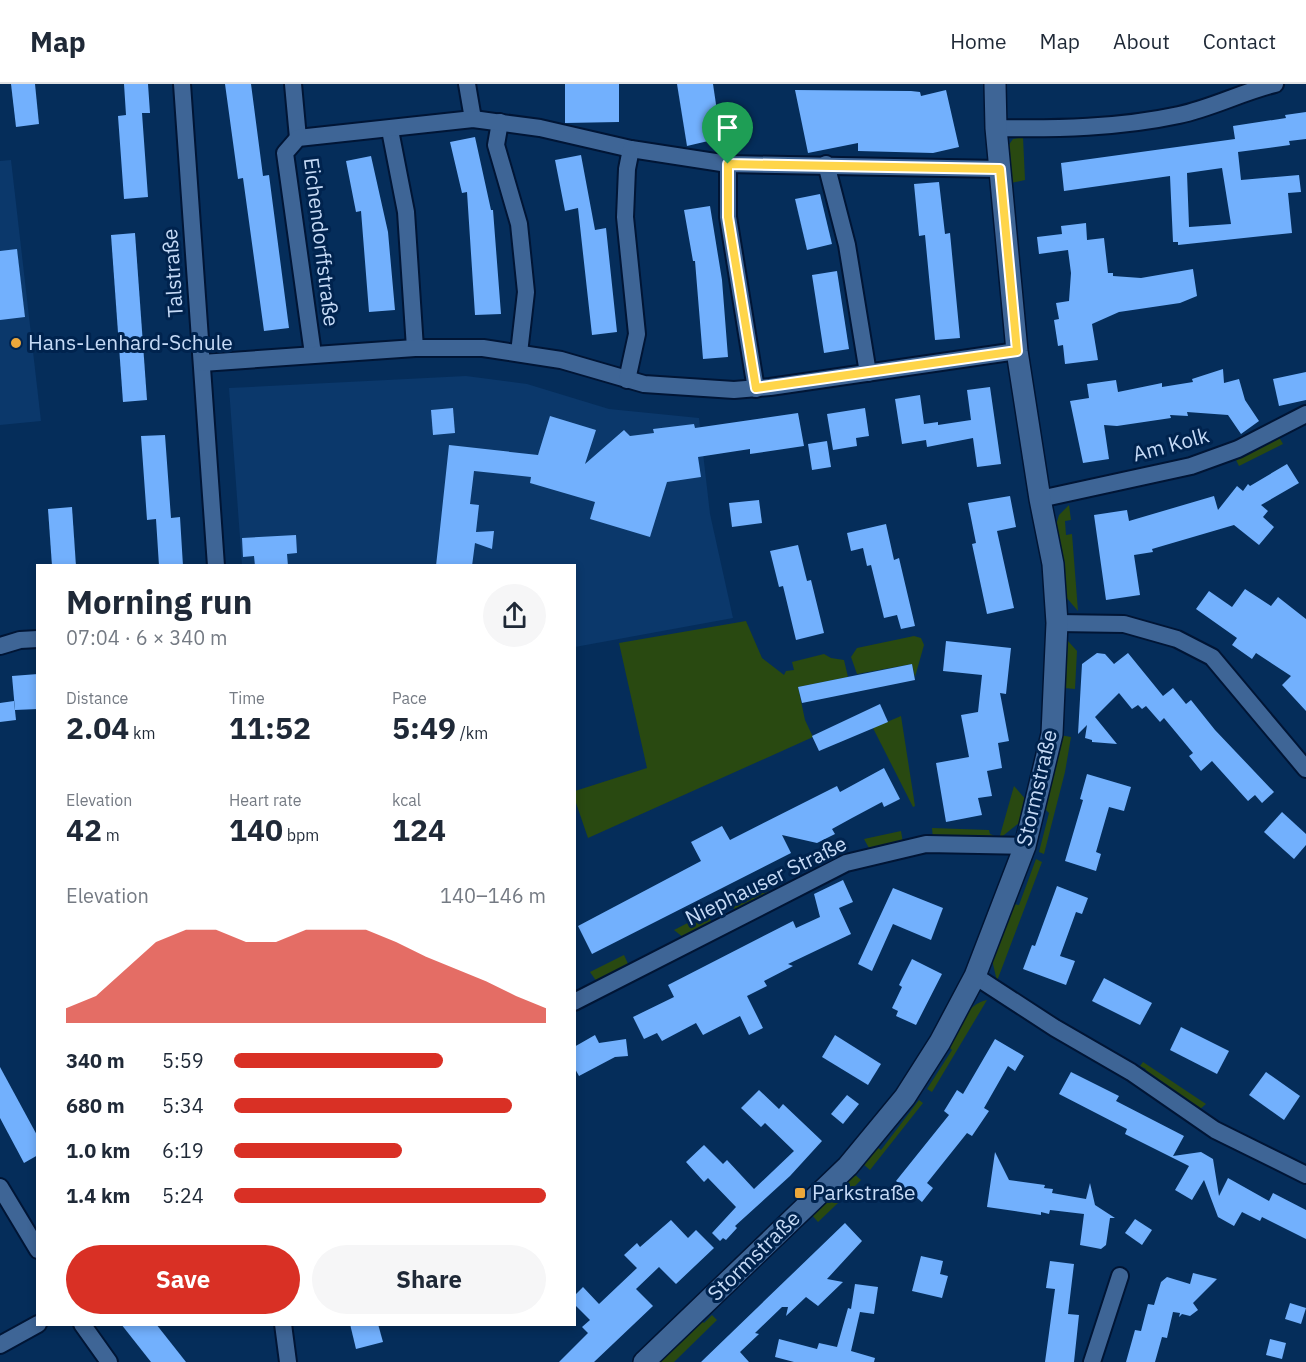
<!DOCTYPE html>
<meta charset="utf-8">
<style>
:root{--surface:#fff;--page:#f6f6f7;--text:#1f2937;--muted:#747a83;--line:#e0e1e3;--accent:#d93025}
body{margin:0;font-family:"IBM Plex Sans",sans-serif;background:var(--page);color:var(--text);height:100vh;display:flex;flex-direction:column;font-size:22px;white-space:nowrap}
*{box-sizing:border-box;margin:0}
p{font-size:20px;color:var(--muted)}
.icon{flex:none;width:33px;height:33px;fill:none;stroke:currentColor;stroke-width:2;stroke-linecap:round;stroke-linejoin:round}
.map{position:relative;flex:1;overflow:hidden}
.sheet{position:absolute;left:36px;top:480px;width:540px;height:762px;display:flex;flex-direction:column;background:var(--surface);border-radius:0px;box-shadow:0 3px 9px #0003}
.sheet>*{flex:none}
.pin{position:absolute;display:grid;place-items:center;width:51px;height:51px;color:#fff;margin:-62px -26px;border-radius:50% 50% 50% 0;rotate:-45deg;box-shadow:0 0 6px #0007}
.pin .icon{rotate:45deg}
.round{display:grid;place-items:center;flex:none;width:63px;height:63px;border-radius:32px;background:var(--page)}
.head{display:flex;align-items:center;justify-content:space-between;height:102px;padding:0 30px}
h1{font-size:33px;font-weight:700;line-height:45px}
.figures{display:grid;grid-template-columns:repeat(3,1fr);gap:9px;height:102px;padding:6px 30px}
.figures div{display:grid;align-content:center}
.figures b{font-size:30px;font-weight:700}
.figures small{font-size:16px;font-weight:400}
.figures p{font-size:16px}
.chart{height:168px;padding:12px 30px}
.chart p{display:flex;justify-content:space-between}
.chart svg{width:100%;height:108px;margin-top:6px;fill:var(--accent);opacity:.7}
.action{display:flex;gap:12px;margin-top:auto;padding:12px 30px}
.action a{flex:1;height:69px;border-radius:36px;background:var(--accent);color:#fff;font-size:24px;font-weight:700;line-height:69px;text-align:center}
.action a+a{background:var(--page);color:var(--text)}
ul{padding:0 30px;list-style:none;font-size:20px}
li{display:grid;grid-template-columns:96px 72px 1fr;align-items:center;height:45px}
li i{height:15px;border-radius:8px;background:var(--accent)}
header{display:flex;align-items:center;gap:36px;box-sizing:border-box;height:84px;padding:0 30px;background:var(--surface);border-bottom:2px solid var(--line)}
header strong{font-size:28px}
nav{display:flex;gap:33px;margin-inline-start:auto;font-size:21px}
.map>svg:first-child{display:block}
.built{fill:#0b386b}
.green{fill:#294911}
.building{fill:#72b0fd;fill-rule:evenodd}
.lines{fill:none;stroke-linecap:round;stroke-linejoin:round}
.minor-casing{stroke:#001535;stroke-width:20}
.tertiary-casing{stroke:#001535;stroke-width:24}
.minor{stroke:#3e6596;stroke-width:16}
.tertiary{stroke:#3e6596;stroke-width:21}
.route-casing{stroke:#fff;stroke-width:12}
.route{stroke:#ffd54a;stroke-width:8}
.poi-dot{fill:#eda83b;stroke:#00234e;stroke-width:2}
.labels{text-anchor:middle;stroke-width:6;stroke-linejoin:round;paint-order:stroke}
.street-label{font-size:21px;fill:#c5daf6;stroke:#00234e}
.poi-label{font-size:21px;fill:#c5daf6;stroke:#00234e;text-anchor:start}
</style>
<header>
<strong>Map</strong>
<nav><a>Home</a><a>Map</a><a>About</a><a>Contact</a></nav>
</header>
<div class="map">
<svg width="1306" height="1278" viewBox="0 0 1306 1278">
<rect width="100%" height="100%" fill="#052d5a"/>
<g class="built">
<polygon points="11,76 41,337 0,341 0,77"/>
<polygon points="466,292 527,300 609,325 699,334 710,430 733,534 575,563 574,482 242,481 229,304"/>
</g>
<g class="green">
<polygon points="1023,53 1025,96 1011,99 1008,62 1013,55"/>
<polygon points="1279,353 1283,360 1239,382 1236,376"/>
<polygon points="1069,421 1071,436 1065,437 1066,451 1072,450 1078,527 1065,512 1056,441 1059,431"/>
<polygon points="746,537 762,574 784,591 786,587 794,586 792,578 824,570 831,574 844,576 848,593 798,603 805,636 813,653 588,754 575,716 575,707 647,684 619,559"/>
<polygon points="914,552 921,554 924,561 915,593 912,580 857,590 851,573 857,564"/>
<polygon points="1068,557 1077,567 1075,605 1064,604"/>
<polygon points="901,632 915,722 913,723 873,644"/>
<polygon points="1060,651 1071,653 1065,688 1044,770 1039,768 1049,729 1045,725"/>
<polygon points="1014,702 1027,717 1019,739 999,755"/>
<polygon points="932,744 989,746 990,750 995,752 994,756 933,755"/>
<polygon points="901,747 903,759 870,766 864,755"/>
<polygon points="1036,775 1042,778 997,897 992,876 1013,820 1019,821"/>
<polygon points="766,798 769,805 767,812 736,827 728,818"/>
<polygon points="707,829 712,839 684,854 674,846"/>
<polygon points="624,871 629,882 597,898 590,888"/>
<path d="M 987,916 L 932,1008 L 927,1005 L 952,966 L 949,963 C 958,946 965,920 987,916 Z"/>
<polygon points="1143,978 1206,1020 1199,1026 1142,989 1146,985 1140,982"/>
<polygon points="919,1016 923,1019 870,1086 862,1079 877,1063 881,1066"/>
<polygon points="853,1089 861,1096 841,1116 839,1112 836,1112 834,1119 838,1119 818,1138 811,1130"/>
<polygon points="712,1231 717,1236 674,1278 656,1278 701,1236 704,1239"/>
</g>
<g class="building">
<polygon points="11,0 35,0 39,40 16,43"/>
<polygon points="124,0 148,0 150,29 142,29 148,113 124,115 118,32 126,31"/>
<polygon points="225,0 251,0 263,92 269,91 289,244 264,247 243,94 238,95"/>
<polygon points="565,0 619,0 619,38 565,39"/>
<polygon points="677,0 713,0 721,54 687,62"/>
<polygon points="795,6 911,7 920,8 921,12 946,6 959,63 933,69 858,67 858,59 808,69"/>
<path d="M 1306,28 L 1306,55 L 1289,57 L 1290,61 L 1238,68 L 1241,96 L 1299,91 L 1301,108 L 1288,109 L 1292,149 L 1178,161 L 1178,158 L 1173,158 L 1170,92 L 1064,107 L 1061,79 L 1235,55 L 1233,42 L 1286,34 L 1285,31 ZM 1222,84 L 1231,140 L 1189,143 L 1187,89 Z"/>
<polygon points="475,53 491,126 493,126 501,230 475,231 467,108 462,109 450,58"/>
<polygon points="581,71 595,146 606,144 617,248 592,251 578,124 565,127 555,76"/>
<polygon points="371,72 388,148 395,226 369,228 361,127 356,128 346,77"/>
<polygon points="939,98 945,150 950,149 960,254 935,256 925,151 919,152 914,100"/>
<polygon points="820,110 832,160 807,166 795,115"/>
<polygon points="710,122 722,196 728,273 703,275 695,177 693,177 684,126"/>
<polygon points="1086,139 1087,156 1104,154 1108,189 1113,189 1113,192 1141,194 1193,185 1197,212 1180,219 1119,228 1092,240 1098,276 1065,280 1063,261 1058,262 1054,236 1059,235 1056,219 1069,217 1071,189 1068,166 1039,170 1037,153 1062,150 1061,142"/>
<polygon points="135,149 147,316 123,318 111,151"/>
<polygon points="17,165 25,233 0,236 0,167"/>
<polygon points="837,187 849,265 824,269 812,191"/>
<polygon points="1223,285 1224,299 1239,295 1245,316 1259,337 1241,350 1228,331 1187,328 1188,332 1170,331 1171,334 1117,342 1104,341 1109,375 1083,379 1070,317 1089,314 1087,300 1116,296 1118,308 1162,299 1162,303 1193,298 1192,295"/>
<polygon points="1306,288 1306,316 1279,322 1273,295"/>
<polygon points="990,303 1001,380 977,383 973,354 927,363 926,356 902,360 895,315 920,311 924,340 938,338 938,341 971,336 967,306"/>
<polygon points="453,324 455,349 433,351 431,326"/>
<polygon points="865,324 869,352 856,354 857,362 833,366 827,330"/>
<polygon points="798,329 804,362 750,370 750,365 698,373 701,393 667,398 650,453 590,435 595,418 530,399 531,393 474,387 470,420 479,421 476,448 494,447 492,465 475,459 472,482 436,482 449,361 538,371 550,332 596,346 585,380 624,346 630,352 654,349 653,345 694,340 695,344"/>
<polygon points="165,351 171,434 180,433 183,482 159,482 156,435 147,436 141,352"/>
<polygon points="827,357 831,383 812,386 808,360"/>
<polygon points="1287,380 1299,399 1261,421 1268,427 1263,433 1274,443 1259,461 1234,441 1152,465 1153,468 1134,471 1140,511 1106,516 1094,431 1127,426 1129,437 1214,412 1218,426 1237,402 1243,407 1248,400 1250,402"/>
<polygon points="1010,412 1016,443 997,447 1014,524 987,530 972,460 976,459 968,419"/>
<polygon points="759,416 762,439 732,443 729,419"/>
<polygon points="72,423 76,482 52,482 48,425"/>
<polygon points="886,440 894,476 899,474 915,542 901,545 897,531 884,534 871,481 867,482 863,464 851,467 847,449"/>
<polygon points="296,451 297,469 287,470 288,482 255,482 254,472 243,473 242,454"/>
<polygon points="798,461 807,497 811,496 824,549 796,556 783,502 779,503 770,467"/>
<polygon points="1245,505 1271,522 1278,513 1306,535 1306,627 1282,601 1291,592 1256,569 1252,575 1232,561 1237,554 1196,525 1209,507 1232,523"/>
<polygon points="946,557 1011,564 1006,610 1000,609 1009,657 998,659 1002,684 987,687 992,712 978,714 982,731 946,738 936,679 969,673 961,631 978,628 982,591 943,587"/>
<polygon points="1097,569 1105,570 1114,580 1128,569 1163,612 1173,604 1186,620 1191,616 1215,646 1274,708 1262,719 1255,711 1248,717 1212,677 1201,687 1189,672 1193,669 1164,634 1160,638 1146,622 1142,625 1138,621 1132,625 1119,609 1095,633 1117,660 1092,658 1092,656 1085,654 1087,641 1078,650 1082,580"/>
<polygon points="912,580 915,596 802,619 798,603"/>
<polygon points="38,590 38,625 15,626 12,592"/>
<polygon points="14,617 16,636 0,638 0,619"/>
<polygon points="880,620 888,638 819,667 812,652"/>
<polygon points="884,684 900,715 884,723 882,718 852,734 832,745 835,750 817,759 782,751 791,769 592,870 578,842 701,777 691,758 722,742 730,756 837,702 840,708"/>
<polygon points="1087,690 1131,703 1124,727 1109,723 1096,768 1101,770 1096,787 1065,777 1083,716 1080,715"/>
<polygon points="1282,728 1306,750 1306,761 1294,775 1264,748"/>
<polygon points="843,796 853,818 839,824 851,850 788,880 793,882 764,897 767,902 747,912 763,944 749,951 740,932 703,951 696,939 662,957 657,949 644,955 633,933 674,913 668,901 793,837 796,844 820,833 814,810"/>
<polygon points="1057,802 1088,814 1082,830 1076,828 1060,872 1075,877 1066,901 1023,885 1032,861 1035,862"/>
<polygon points="893,804 943,824 931,856 893,840 872,887 858,880"/>
<polygon points="912,875 942,890 916,941 896,932 898,927 892,924 902,903 899,901"/>
<polygon points="1104,894 1152,919 1140,941 1092,917"/>
<polygon points="1181,943 1229,967 1217,990 1170,966"/>
<polygon points="595,951 599,959 626,955 628,972 615,973 579,992 574,983 574,963"/>
<polygon points="835,951 881,980 868,1001 822,973"/>
<polygon points="995,955 1024,972 1015,987 1008,982 984,1024 989,1027 972,1052 967,1049 927,1099 933,1104 922,1118 896,1097 949,1031 944,1027 957,1006 963,1010"/>
<polygon points="0,983 38,1053 38,1071 24,1079 0,1034"/>
<polygon points="1071,988 1119,1012 1116,1017 1184,1052 1173,1072 1201,1068 1213,1075 1219,1112 1228,1094 1269,1117 1273,1109 1306,1126 1306,1155 1262,1133 1260,1137 1242,1128 1234,1142 1218,1133 1204,1096 1192,1116 1175,1106 1189,1082 1125,1050 1127,1045 1059,1010"/>
<polygon points="1266,988 1300,1012 1284,1036 1249,1011"/>
<polygon points="759,1006 779,1025 783,1020 822,1057 790,1092 735,1142 737,1144 726,1156 723,1154 720,1157 712,1149 736,1123 708,1094 704,1098 686,1078 704,1061 723,1080 727,1076 754,1105 794,1067 765,1039 761,1043 741,1024"/>
<polygon points="847,1011 859,1020 843,1040 831,1030"/>
<polygon points="995,1068 1009,1096 1045,1101 1044,1104 1053,1105 1052,1109 1086,1115 1090,1099 1095,1121 1115,1134 1110,1134 1106,1161 1101,1165 1080,1161 1084,1130 1050,1126 1049,1130 1041,1128 1041,1131 987,1123"/>
<polygon points="1135,1135 1152,1146 1142,1161 1125,1149"/>
<polygon points="671,1136 688,1154 696,1146 714,1164 676,1200 659,1183 636,1205 653,1222 594,1278 559,1278 588,1249 582,1243 590,1236 574,1220 574,1212 583,1203 599,1220 637,1184 624,1171 637,1159 640,1163"/>
<polygon points="845,1139 862,1157 827,1195 843,1198 818,1222 806,1213 786,1232 788,1223 782,1223 755,1249 759,1250 740,1268 749,1278 701,1278"/>
<polygon points="921,1172 943,1177 940,1190 948,1192 942,1214 912,1207"/>
<polygon points="1050,1177 1074,1180 1068,1230 1079,1231 1074,1278 1045,1278 1055,1205 1046,1204"/>
<polygon points="1193,1189 1217,1195 1193,1219 1198,1226 1190,1232 1182,1230 1179,1233 1180,1229 1173,1228 1167,1254 1162,1253 1155,1278 1126,1278 1135,1246 1141,1247 1148,1220 1154,1221 1161,1198 1167,1193 1190,1200"/>
<polygon points="855,1200 878,1203 874,1230 860,1228 851,1267 875,1274 874,1278 794,1278 775,1273 779,1255 817,1265 819,1259 837,1263 848,1224 851,1225"/>
<polygon points="1290,1219 1306,1224 1301,1240 1285,1235"/>
<polygon points="121,1240 156,1240 186,1278 151,1278"/>
<polygon points="350,1240 378,1240 383,1258 356,1265"/>
<polygon points="1270,1255 1286,1259 1282,1275 1266,1271"/>
</g>
<g class="lines">
<defs>
<g id="minor">
<polyline points="182,0 216,482"/>
<polyline points="293,0 298,54"/>
<polyline points="467,0 473,35"/>
<polyline points="500,38 496,61 519,140 526,208 519,269"/>
<path d="M 996,44 C 1057,45 1119,44 1179,31 C 1212,24 1242,8 1275,0"/>
<polyline points="390,46 406,128 415,264"/>
<polyline points="728,80 728,133 756,305"/>
<polyline points="826,80 847,161 868,289"/>
<polyline points="313,270 285,69 298,54 473,35 540,44 631,65 728,80 1000,85"/>
<polyline points="202,279 415,264 483,264 561,276 644,300 734,306 770,303 1017,267"/>
<polyline points="627,296 637,250 625,133 627,85 631,65"/>
<polyline points="1040,415 1191,382 1238,365 1306,330"/>
<polyline points="1057,539 1124,540 1177,555 1212,573 1306,685"/>
<polyline points="0,562 20,556 38,555"/>
<polyline points="975,892 1055,944 1131,988 1215,1046 1306,1091"/>
<polyline points="574,918 846,779 926,760 1025,762"/>
<polyline points="0,1103 38,1166"/>
<polyline points="82,1240 109,1278"/>
<polyline points="283,1240 288,1278"/>
<polyline points="0,1261 38,1240"/>
<polyline points="1092,1278 1120,1192"/>
</g>
<polyline id="tertiary" points="644,1278 848,1082 905,1013 940,958 975,892 1025,762 1052,650 1057,539 1053,480 1040,415 1017,267 996,44 995,0"/>
</defs>
<use href="#minor" class="minor-casing"/>
<use href="#tertiary" class="tertiary-casing"/>
<use href="#minor" class="minor"/>
<use href="#tertiary" class="tertiary"/>
</g>
<g class="lines">
<defs>
<polygon id="route" points="728,80 1000,85 1017,267 756,304 728,133"/>
</defs>
<use href="#route" class="route-casing"/>
<use href="#route" class="route"/>
</g>
<g class="poi-dot">
<circle cx="16" cy="259" r="6"/>
<rect x="794" y="1103" width="12" height="12" rx="3"/>
</g>
<g class="labels">
<g class="street-label">
<text transform="translate(321 158) rotate(83)" y="7">Eichendorffstraße</text>
<text transform="translate(173 189) rotate(-94)" y="7">Talstraße</text>
<text transform="translate(1171 361) rotate(-15)" y="7">Am Kolk</text>
<text transform="translate(1037 704) rotate(-77)" y="7">Stormstraße</text>
<text transform="translate(766 797) rotate(-26)" y="7">Niephauser Straße</text>
<text transform="translate(754 1172) rotate(-44)" y="7">Stormstraße</text>
</g>
<g class="poi-label">
<text x="28" y="266">Hans-Lenhard-Schule</text>
<text x="812" y="1116">Parkstraße</text>
</g>
</g>
</svg>
<div class="pin" style="left:728px;top:80px;background:#1e9e55"><svg class="icon" aria-label="arrive" viewBox="0 0 24 24"><path d="M6 21V4h12l-3 4 3 4H6"/></svg></div>
<section class="sheet">
<div class="head"><div><h1>Morning run</h1><p>07:04 · 6 × 340 m</p></div><a class="round"><svg class="icon" aria-label="share" viewBox="0 0 24 24"><path d="M12 15V3M7 8l5-5 5 5M5 13v7h14v-7"/></svg></a></div>
<div class="figures">
<div><p>Distance</p><b>2.04<small> km</small></b></div>
<div><p>Time</p><b>11:52</b></div>
<div><p>Pace</p><b>5:49<small> /km</small></b></div>
</div>
<div class="figures">
<div><p>Elevation</p><b>42<small> m</small></b></div>
<div><p>Heart rate</p><b>140<small> bpm</small></b></div>
<div><p>kcal</p><b>124</b></div>
</div>
<div class="chart"><p><span>Elevation</span>140–146 m</p>
<svg viewBox="0 0 160 44" preserveAspectRatio="none"><path d="M0 44V38L10 33L20 22L30 11L40 6L50 6L60 11L70 11L80 6L90 6L100 6L110 11L120 17L130 22L140 27L150 33L160 38V44z"/></svg>
</div>
<ul>
<li><b>340 m</b>5:59<i style="width:67%"></i></li>
<li><b>680 m</b>5:34<i style="width:89%"></i></li>
<li><b>1.0 km</b>6:19<i style="width:54%"></i></li>
<li><b>1.4 km</b>5:24<i style="width:100%"></i></li>
</ul>
<div class="action"><a>Save</a><a>Share</a></div>
</section>
</div>
